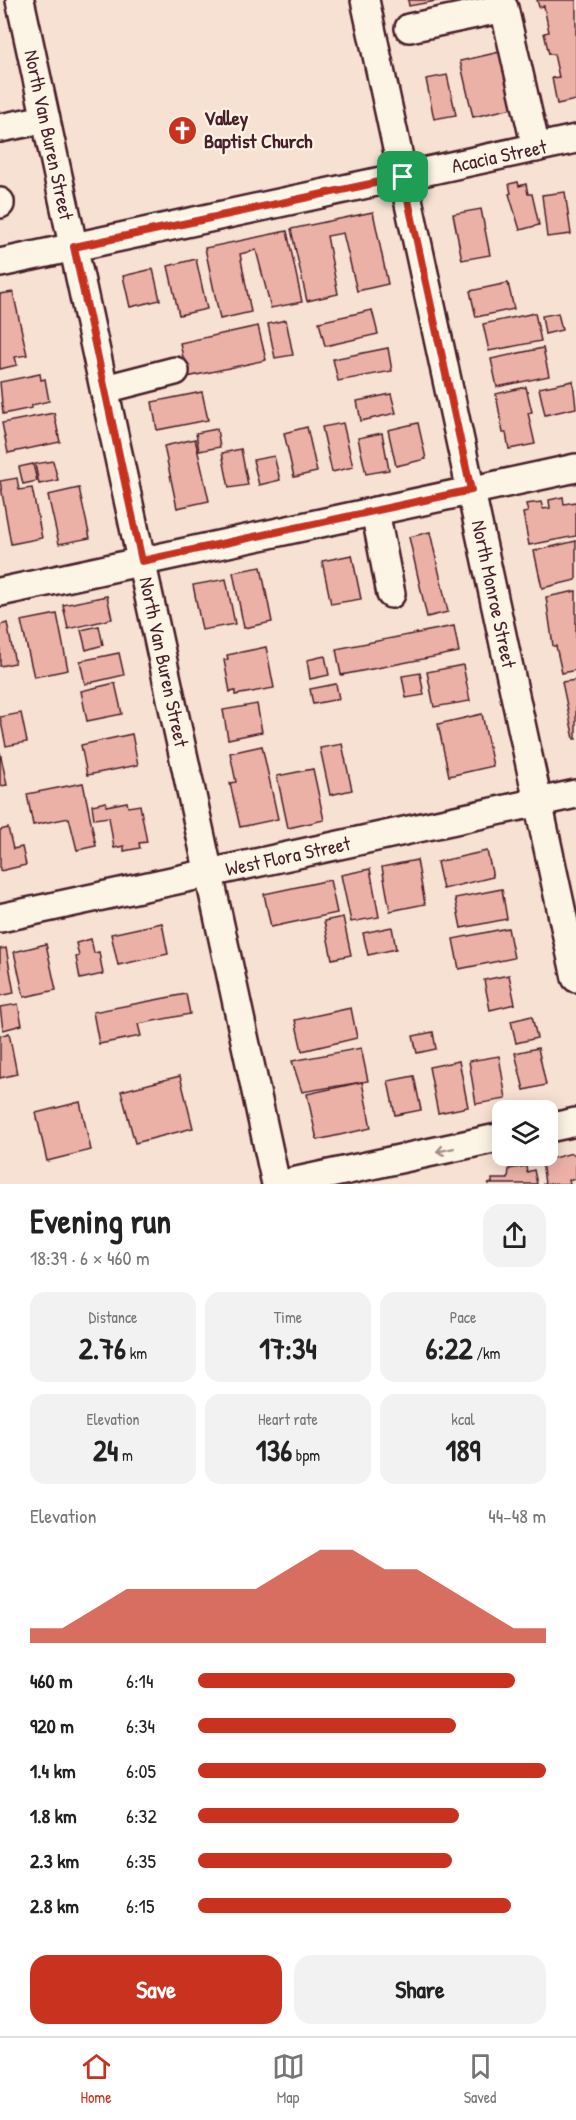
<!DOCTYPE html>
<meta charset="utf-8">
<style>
:root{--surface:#fff;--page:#f2f2f2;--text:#222;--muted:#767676;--line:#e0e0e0;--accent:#c8321e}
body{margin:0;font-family:"Patrick Hand",sans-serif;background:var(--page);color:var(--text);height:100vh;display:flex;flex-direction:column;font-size:22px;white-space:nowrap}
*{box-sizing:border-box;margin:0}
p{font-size:20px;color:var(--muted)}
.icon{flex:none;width:33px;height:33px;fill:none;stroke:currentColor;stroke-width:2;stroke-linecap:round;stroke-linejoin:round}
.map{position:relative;height:1184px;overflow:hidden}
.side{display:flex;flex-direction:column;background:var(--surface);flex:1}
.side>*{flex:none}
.controls{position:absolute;left:492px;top:1100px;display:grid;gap:12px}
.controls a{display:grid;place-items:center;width:66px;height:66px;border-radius:12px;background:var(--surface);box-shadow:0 3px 15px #0003;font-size:30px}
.pin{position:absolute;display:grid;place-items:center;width:51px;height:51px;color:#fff;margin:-26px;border-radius:12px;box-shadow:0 3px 9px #0006}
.round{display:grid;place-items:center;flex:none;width:63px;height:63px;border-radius:18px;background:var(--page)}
.headline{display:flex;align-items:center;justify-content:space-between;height:102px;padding:0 30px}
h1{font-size:33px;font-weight:700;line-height:45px}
.figures{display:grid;grid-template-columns:repeat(3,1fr);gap:9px;height:102px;padding:6px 30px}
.figures div{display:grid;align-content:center;border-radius:15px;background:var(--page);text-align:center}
.figures b{font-size:30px;font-weight:700}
.figures small{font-size:16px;font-weight:400}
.figures p{font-size:16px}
.chart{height:168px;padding:12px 30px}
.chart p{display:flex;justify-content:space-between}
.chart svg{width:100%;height:108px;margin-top:6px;fill:var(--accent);opacity:.7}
.primary-button{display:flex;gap:12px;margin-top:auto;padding:12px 30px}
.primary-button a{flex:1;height:69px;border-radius:18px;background:var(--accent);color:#fff;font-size:24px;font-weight:700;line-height:69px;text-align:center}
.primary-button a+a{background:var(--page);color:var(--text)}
ul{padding:0 30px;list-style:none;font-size:20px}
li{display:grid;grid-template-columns:96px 72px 1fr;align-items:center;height:45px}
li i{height:15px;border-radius:8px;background:var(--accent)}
.menu{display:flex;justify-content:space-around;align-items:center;height:84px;border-top:2px solid var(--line);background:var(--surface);font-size:16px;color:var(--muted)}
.menu a{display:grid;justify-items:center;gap:3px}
.menu .selected{color:var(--accent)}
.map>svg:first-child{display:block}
.building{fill:#ebb1a6;stroke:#4a1f2b;stroke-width:1.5}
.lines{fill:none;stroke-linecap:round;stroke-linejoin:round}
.minor-casing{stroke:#4a1f2b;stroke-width:32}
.minor{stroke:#fcf5e5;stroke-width:27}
.oneway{stroke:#a38a88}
.route-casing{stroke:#fff;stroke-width:12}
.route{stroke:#c8321e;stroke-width:8}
.labels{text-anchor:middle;stroke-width:4.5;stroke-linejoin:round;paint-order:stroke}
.poi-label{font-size:20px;font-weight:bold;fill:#4a1f2b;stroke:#fcf5e5;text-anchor:start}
.street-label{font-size:20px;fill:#4a1f2b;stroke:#fcf5e5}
</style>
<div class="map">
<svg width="576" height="1184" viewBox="0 0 576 1184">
<rect width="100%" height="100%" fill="#f7e1d2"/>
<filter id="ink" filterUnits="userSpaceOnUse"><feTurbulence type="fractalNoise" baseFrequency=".0167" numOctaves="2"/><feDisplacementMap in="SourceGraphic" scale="12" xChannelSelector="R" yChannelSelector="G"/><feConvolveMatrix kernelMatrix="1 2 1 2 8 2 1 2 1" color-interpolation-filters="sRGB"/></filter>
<g filter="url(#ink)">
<g class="building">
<polygon points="408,0 442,0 409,6"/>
<polygon points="537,0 576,0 576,100 557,104 552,78 559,77 554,54 549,54 544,33 549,32 544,6 539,7"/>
<polygon points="500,52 513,108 473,117 460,61"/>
<polygon points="447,75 456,115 434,119 426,79"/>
<polygon points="518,182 519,186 526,184 528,194 532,194 539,225 520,230 509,194 511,193 509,184"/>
<polygon points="565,192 571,234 547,237 542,195"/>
<polygon points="481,209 490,255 462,260 453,214"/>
<polygon points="373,212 388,284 357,291 343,233 327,236 338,294 307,301 291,229"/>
<polygon points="287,231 302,302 271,308 256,250 240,254 251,312 220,319 205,248"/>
<polygon points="196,259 207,309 179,315 168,266"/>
<polygon points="153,269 160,300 130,307 123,276"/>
<polygon points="508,283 514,309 476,317 470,291"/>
<polygon points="13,292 27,355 15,357 17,365 0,369 0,294"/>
<polygon points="372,310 378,334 325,346 319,322"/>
<polygon points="535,313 541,341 489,351 483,324"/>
<polygon points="558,313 562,330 545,334 542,316"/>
<polygon points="286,320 293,355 275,358 268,324"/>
<polygon points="258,326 266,360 187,377 180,343"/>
<polygon points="388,348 392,371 338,381 333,359"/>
<polygon points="543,348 549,376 497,387 491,359"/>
<polygon points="40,374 41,380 45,379 49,401 32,405 32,408 3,414 0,382"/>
<polygon points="573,381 576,408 545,415 539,388"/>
<polygon points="526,387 532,412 528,413 535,444 509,449 506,433 503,433 496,394"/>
<polygon points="202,392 208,420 157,430 152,402"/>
<polygon points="391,394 396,413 361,421 357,401"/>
<polygon points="54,413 60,442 8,453 2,423"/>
<polygon points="343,423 353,467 332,472 322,427"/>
<polygon points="418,423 426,459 396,466 388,430"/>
<polygon points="307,427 317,472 294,477 284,433"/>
<polygon points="217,429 220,447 199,451 196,433"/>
<polygon points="382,433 389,470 366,474 358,438"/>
<polygon points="195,439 209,501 177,508 164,446"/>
<polygon points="241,449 248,485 229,488 222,453"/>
<polygon points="274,456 280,480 259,485 253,460"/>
<polygon points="53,461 58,480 39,484 35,464"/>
<polygon points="33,464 37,481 23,484 19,467"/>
<polygon points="17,478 19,490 32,488 42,538 11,544 0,481"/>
<polygon points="79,488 90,538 59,544 48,495"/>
<polygon points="563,497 564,504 576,502 576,536 529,545 523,513 528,512 526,504 541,502 543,509 550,508 549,500"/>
<polygon points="430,532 448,612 427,617 409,537"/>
<polygon points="576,541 576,580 542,588 534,551"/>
<polygon points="352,555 361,599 331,604 322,561"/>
<polygon points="261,567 272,622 244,628 233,572"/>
<polygon points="226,579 235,624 202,630 193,585"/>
<polygon points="576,591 576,670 562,673 556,646 553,646 546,597"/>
<polygon points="107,596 112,619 68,629 63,605"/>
<polygon points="57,614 68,670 34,677 21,621"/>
<polygon points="7,623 15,663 0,666 0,625"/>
<polygon points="99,626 103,645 86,650 81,630"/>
<polygon points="454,626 459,652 341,675 336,649"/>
<polygon points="266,647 274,688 235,695 235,691 230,692 224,660 228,659 227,655"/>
<polygon points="119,653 124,675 85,684 80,661"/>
<polygon points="325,656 329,675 310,679 307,660"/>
<polygon points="463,665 470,701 434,707 427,672"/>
<polygon points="420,673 424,695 406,698 402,676"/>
<polygon points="576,680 576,739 574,739 562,682"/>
<polygon points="115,683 122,714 87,721 81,691"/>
<polygon points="336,684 339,699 313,704 310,689"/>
<polygon points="257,704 262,732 228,739 223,710"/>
<polygon points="21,713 27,742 6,746 0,717"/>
<polygon points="482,714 493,766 449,776 438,724"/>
<polygon points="132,734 138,765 87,775 81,745"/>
<polygon points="342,744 352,790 330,795 320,748"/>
<polygon points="262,746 278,819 240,827 230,783 236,782 230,753"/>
<polygon points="0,752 7,785 0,786"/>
<polygon points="313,769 324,820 288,828 277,776"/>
<polygon points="83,783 96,846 77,850 69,818 33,825 27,794"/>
<polygon points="106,802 106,806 127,802 128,807 140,805 147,842 139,843 140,848 124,851 124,846 114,848 109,817 94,819 92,805"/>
<polygon points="8,828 13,849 22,847 26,865 0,871 0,830"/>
<polygon points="487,851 493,877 443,889 437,862"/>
<polygon points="417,860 425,904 390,911 382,867"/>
<polygon points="370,869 379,917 351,922 341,875"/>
<polygon points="330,880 337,913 271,927 264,894"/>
<polygon points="502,889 507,919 461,928 455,898"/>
<polygon points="343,917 351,955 332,959 324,921"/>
<polygon points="162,923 168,954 118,965 111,934"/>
<polygon points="392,927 396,949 368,955 363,933"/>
<polygon points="508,928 514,958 459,969 453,939"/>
<polygon points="91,939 94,953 99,952 103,974 80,979 76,957 79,956 76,943"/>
<polygon points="46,944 56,990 24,997 14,952"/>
<polygon points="6,948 14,993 0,996 0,949"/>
<polygon points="509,975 515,1004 490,1010 484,980"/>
<polygon points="186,994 190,1014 138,1024 141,1036 99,1044 93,1012"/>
<polygon points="18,1004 22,1025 3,1030 0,1007"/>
<polygon points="351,1008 357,1038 302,1051 295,1020"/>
<polygon points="532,1016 537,1038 516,1043 511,1021"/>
<polygon points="433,1032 436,1049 417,1053 413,1036"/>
<polygon points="9,1033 17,1074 0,1078 0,1036"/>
<polygon points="361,1048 368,1081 302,1092 292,1061"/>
<polygon points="538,1048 546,1085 524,1090 515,1053"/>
<polygon points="499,1056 506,1099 476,1104 469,1061"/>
<polygon points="459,1061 468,1107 438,1113 429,1067"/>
<polygon points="180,1076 193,1128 135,1143 121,1091"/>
<polygon points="414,1076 421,1110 395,1115 388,1081"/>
<polygon points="362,1082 371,1128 317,1140 307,1094"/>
<polygon points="80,1102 91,1150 47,1161 36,1113"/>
<polygon points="572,1153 576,1156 576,1179 569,1180 570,1184 542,1184 545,1184 542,1161"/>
<polygon points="526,1166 527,1172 534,1170 537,1184 488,1184 492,1183 492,1179 508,1179 509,1169"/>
</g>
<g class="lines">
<defs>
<g id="minor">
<polyline points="20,0 276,1184"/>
<polyline points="365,0 576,978"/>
<polyline points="409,28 504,8 536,148"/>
<polyline points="0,128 46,119"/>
<polyline points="0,202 0,204"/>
<polyline points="0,263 576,139"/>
<polyline points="105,389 175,371"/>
<polyline points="375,511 391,594"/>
<polyline points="0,592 576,468"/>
<polyline points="0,918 576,794"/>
<polyline points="548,1128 576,1122"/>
<polyline points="283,1184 502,1137"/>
</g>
</defs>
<use href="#minor" class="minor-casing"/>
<use href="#minor" class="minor"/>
</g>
<defs><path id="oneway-shaft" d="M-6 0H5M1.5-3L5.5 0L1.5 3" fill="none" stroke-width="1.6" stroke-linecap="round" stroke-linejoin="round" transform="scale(1.5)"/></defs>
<use class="oneway" href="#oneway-shaft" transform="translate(445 1150) rotate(168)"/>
</g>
<g class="lines" filter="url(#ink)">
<defs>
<polygon id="route" points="403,177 471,490 142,561 74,247"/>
</defs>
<use href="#route" class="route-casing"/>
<use href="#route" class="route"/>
</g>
<defs>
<symbol id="church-disc" viewBox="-11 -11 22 22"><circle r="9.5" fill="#c8321e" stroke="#fcf5e5"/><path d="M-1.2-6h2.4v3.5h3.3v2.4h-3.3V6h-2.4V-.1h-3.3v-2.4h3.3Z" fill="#fff"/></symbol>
</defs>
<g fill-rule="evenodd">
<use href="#church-disc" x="166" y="114" width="33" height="33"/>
</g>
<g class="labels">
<g class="poi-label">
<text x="204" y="125">Valley<tspan x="204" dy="23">Baptist Church</tspan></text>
</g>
<g class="street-label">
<text transform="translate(49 135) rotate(78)" y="7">North Van Buren Street</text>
<text transform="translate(499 156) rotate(-12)" y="7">Acacia Street</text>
<text transform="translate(494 594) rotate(78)" y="7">North Monroe Street</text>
<text transform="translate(164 662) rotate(78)" y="7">North Van Buren Street</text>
<text transform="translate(288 856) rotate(-12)" y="7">West Flora Street</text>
</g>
</g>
</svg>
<div class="controls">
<a><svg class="icon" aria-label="layers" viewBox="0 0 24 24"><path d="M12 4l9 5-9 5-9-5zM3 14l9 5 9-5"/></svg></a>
</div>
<div class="pin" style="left:403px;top:177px;background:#1e9e55"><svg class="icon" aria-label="arrive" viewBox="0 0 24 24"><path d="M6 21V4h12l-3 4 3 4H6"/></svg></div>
</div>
<section class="side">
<div class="headline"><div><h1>Evening run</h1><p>18:39 · 6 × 460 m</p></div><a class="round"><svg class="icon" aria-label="share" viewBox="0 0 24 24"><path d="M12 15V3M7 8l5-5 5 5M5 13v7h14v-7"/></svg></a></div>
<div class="figures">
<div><p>Distance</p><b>2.76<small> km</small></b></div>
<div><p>Time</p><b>17:34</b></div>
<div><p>Pace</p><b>6:22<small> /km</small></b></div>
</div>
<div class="figures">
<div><p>Elevation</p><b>24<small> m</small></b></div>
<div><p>Heart rate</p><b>136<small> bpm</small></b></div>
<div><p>kcal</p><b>189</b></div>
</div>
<div class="chart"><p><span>Elevation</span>44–48 m</p>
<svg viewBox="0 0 160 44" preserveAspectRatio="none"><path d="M0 44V38L10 38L20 30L30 22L40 22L50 22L60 22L70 22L80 14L90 6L100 6L110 14L120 14L130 22L140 30L150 38L160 38V44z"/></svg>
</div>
<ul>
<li><b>460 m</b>6:14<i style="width:91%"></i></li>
<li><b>920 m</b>6:34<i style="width:74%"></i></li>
<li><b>1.4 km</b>6:05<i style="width:100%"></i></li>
<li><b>1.8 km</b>6:32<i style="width:75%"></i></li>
<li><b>2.3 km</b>6:35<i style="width:73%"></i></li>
<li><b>2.8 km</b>6:15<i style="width:90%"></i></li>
</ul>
<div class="primary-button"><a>Save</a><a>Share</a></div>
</section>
<nav class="menu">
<a class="selected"><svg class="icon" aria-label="home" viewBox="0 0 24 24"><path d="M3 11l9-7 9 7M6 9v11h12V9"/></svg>Home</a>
<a><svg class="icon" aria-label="map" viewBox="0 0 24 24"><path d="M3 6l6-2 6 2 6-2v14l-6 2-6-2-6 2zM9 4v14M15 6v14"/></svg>Map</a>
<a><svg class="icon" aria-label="saved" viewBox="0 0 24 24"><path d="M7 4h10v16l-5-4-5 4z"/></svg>Saved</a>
</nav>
